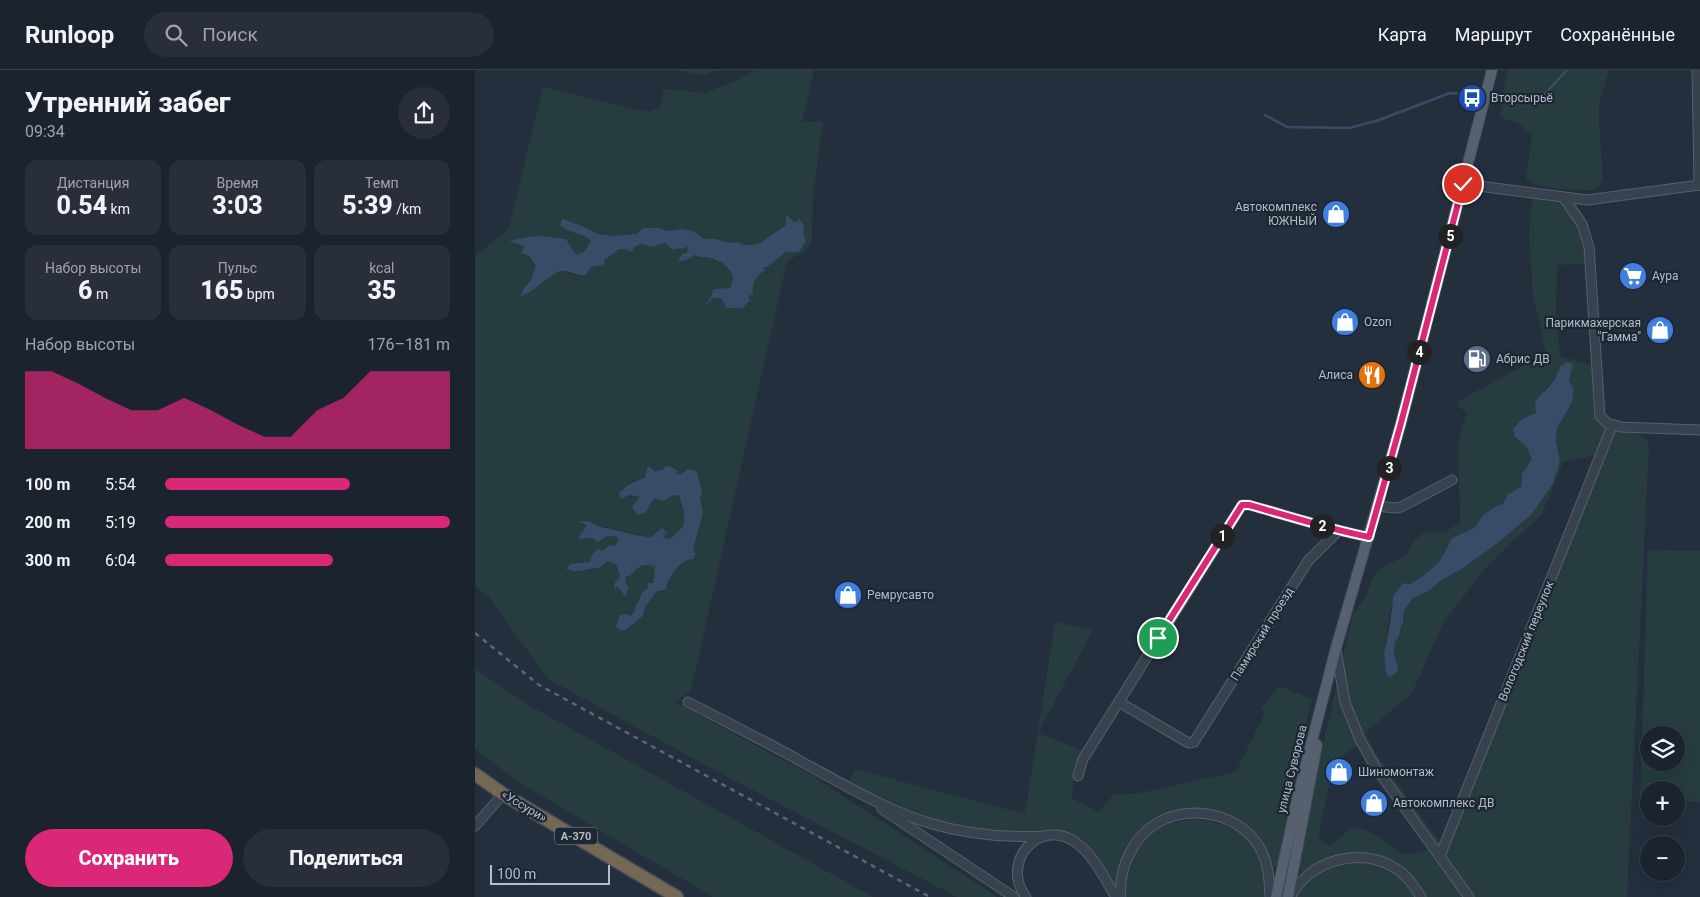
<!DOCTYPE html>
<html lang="ru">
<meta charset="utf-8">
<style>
:root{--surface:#1b232e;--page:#282f3a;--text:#f1f3f6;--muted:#a0a4aa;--line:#39404a;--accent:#db2777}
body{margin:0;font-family:Roboto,sans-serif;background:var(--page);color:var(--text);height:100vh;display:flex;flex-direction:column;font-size:19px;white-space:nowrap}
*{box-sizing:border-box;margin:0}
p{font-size:16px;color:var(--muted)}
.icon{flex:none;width:28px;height:28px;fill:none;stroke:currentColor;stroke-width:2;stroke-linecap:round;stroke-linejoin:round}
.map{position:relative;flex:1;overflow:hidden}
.side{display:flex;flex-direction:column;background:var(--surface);width:475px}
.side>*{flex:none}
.controls{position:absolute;left:1165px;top:656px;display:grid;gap:10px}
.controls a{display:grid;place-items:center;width:45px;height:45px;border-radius:50%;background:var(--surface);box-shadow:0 5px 20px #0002,0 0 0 1px var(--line);font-size:25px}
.scale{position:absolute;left:15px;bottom:12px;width:120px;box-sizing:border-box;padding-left:5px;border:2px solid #b4bcc9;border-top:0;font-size:14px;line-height:18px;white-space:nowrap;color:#b4bcc9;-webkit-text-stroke:4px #1d2633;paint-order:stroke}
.pin{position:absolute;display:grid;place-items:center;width:42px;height:42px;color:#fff;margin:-21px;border:2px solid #fff;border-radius:50%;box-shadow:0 1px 5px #0007}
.km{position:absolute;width:25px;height:25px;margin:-12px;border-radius:50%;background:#222;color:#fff;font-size:14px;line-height:25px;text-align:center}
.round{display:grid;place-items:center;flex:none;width:52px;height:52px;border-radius:26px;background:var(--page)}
.overview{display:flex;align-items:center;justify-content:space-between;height:85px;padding:0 25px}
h1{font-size:28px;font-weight:800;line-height:38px}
.stats{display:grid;grid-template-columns:repeat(3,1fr);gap:8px;height:85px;padding:5px 25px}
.stats div{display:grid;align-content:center;border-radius:12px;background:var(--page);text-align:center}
.stats b{font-size:25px;font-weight:800}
.stats small{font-size:14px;font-weight:400}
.stats p{font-size:14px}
.chart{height:140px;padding:10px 25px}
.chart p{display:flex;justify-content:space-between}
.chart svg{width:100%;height:90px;margin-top:5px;fill:var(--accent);opacity:.7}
.button{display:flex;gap:10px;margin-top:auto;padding:10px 25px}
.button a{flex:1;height:58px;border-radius:30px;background:var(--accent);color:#fff;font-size:20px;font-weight:800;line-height:58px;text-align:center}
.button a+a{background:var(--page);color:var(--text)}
ul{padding:0 25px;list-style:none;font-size:16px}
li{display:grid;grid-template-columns:80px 60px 1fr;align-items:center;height:38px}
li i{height:12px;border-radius:6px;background:var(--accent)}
header{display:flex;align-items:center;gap:30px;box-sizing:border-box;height:70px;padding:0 25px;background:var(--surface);border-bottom:1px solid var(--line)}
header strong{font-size:24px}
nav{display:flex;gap:28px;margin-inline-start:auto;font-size:18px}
.search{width:350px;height:45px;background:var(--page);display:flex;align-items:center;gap:12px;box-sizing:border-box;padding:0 18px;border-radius:28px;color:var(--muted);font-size:19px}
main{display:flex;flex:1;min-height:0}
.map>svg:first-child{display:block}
.green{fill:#263c3f;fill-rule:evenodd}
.water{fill:#394c67}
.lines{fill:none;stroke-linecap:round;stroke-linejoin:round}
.stream{stroke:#394c67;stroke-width:2.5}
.minor-casing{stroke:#565f6c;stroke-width:11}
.major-casing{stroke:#414a57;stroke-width:12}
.highway-casing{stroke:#434c59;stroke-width:15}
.minor{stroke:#38414e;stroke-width:9}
.major{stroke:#56606e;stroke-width:10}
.highway{stroke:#746855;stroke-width:12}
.rail{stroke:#5a6575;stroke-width:2.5;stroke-dasharray:5 5;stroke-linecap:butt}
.route-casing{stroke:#fff;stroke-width:10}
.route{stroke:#db2777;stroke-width:6}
.labels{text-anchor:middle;stroke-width:4.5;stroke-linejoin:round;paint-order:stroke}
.shield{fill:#1d2633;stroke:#878f9c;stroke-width:1}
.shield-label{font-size:11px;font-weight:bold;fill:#b4bcc9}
.poi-label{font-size:12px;fill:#b4bcc9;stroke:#1d2633;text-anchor:start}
.street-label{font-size:12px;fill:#b4bcc9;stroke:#1d2633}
</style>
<header>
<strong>Runloop</strong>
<div class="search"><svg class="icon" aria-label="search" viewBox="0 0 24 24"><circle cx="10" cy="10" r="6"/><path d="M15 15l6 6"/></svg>Поиск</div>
<nav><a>Карта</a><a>Маршрут</a><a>Сохранённые</a></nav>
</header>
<main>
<section class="side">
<div class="overview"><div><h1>Утренний забег</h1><p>09:34</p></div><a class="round"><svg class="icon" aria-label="share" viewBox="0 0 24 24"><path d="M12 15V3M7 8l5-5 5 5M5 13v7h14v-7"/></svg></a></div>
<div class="stats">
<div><p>Дистанция</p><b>0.54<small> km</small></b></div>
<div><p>Время</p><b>3:03</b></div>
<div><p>Темп</p><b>5:39<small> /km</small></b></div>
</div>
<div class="stats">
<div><p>Набор высоты</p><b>6<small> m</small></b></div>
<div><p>Пульс</p><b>165<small> bpm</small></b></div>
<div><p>kcal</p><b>35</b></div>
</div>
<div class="chart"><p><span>Набор высоты</span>176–181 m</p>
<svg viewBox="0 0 160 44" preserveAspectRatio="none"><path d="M0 44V6L10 6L20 12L30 19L40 25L50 25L60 19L70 25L80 32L90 38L100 38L110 25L120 19L130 6L140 6L150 6L160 6V44z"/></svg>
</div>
<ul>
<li><b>100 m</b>5:54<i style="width:65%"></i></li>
<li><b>200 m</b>5:19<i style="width:100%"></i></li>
<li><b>300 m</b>6:04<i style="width:59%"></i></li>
</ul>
<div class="button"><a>Сохранить</a><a>Поделиться</a></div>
</section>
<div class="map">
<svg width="1225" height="827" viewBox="0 0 1225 827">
<rect width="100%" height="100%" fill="#242f3e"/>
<g class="green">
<polygon points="200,0 243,0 228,5"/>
<path d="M 280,0 L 339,0 L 327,52 L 348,51 L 338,129 L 337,172 L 329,182 L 312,191 L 216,621 L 200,632 L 338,706 L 522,827 L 482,827 L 228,694 L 73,609 L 13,526 L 0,516 L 0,187 L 34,158 L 68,17 L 173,42 L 184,38 L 189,19 L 229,23 L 261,11 ZM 311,145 L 320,153 L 331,170 L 324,182 L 311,182 L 292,197 L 287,197 L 290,200 C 282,206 272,222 275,233 L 251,238 L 247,229 L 238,228 L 232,234 L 239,219 L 255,218 C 261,202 255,204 247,192 L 241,192 L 236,187 L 224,188 L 220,185 L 211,190 L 204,192 L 207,184 L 212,183 L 213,176 L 198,180 L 190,173 L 176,177 L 167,174 L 159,177 L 144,179 L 134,187 L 117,197 L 110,205 L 102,206 L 85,201 L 49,218 L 56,210 L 61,196 L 54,185 L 47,183 L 49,176 L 35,171 L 53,167 L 91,169 L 101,186 L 109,182 L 116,170 C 106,163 94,163 85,155 L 87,149 L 110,157 L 123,164 L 138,166 L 162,164 L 184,158 L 192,161 L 206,159 L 218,161 L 229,169 L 241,169 L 254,173 L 262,172 L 269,175 L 279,175 L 285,173 L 311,155 ZM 187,400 L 207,404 L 209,401 L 222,402 L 227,423 L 225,426 L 228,443 L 218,479 L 221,484 C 209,492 202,497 194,509 C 191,514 190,518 185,522 L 181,522 L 170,537 L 168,546 L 149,560 L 155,546 L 160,543 L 161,534 L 165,530 C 165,520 173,521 177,514 C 180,509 180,502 180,497 C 168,492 163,497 155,506 L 151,506 L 150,514 L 146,520 L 141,517 L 145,507 L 142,495 L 132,491 L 124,498 L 94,501 L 91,499 L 107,493 L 115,492 L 141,476 L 144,470 L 142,467 L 133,466 L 123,472 L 117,468 L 103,469 C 105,463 110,461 112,455 L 105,452 L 112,450 C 123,457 135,457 148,461 C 157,463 166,466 176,467 L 180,463 L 195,469 L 209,455 L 209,441 L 205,425 L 197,426 L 189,431 L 179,428 L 171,442 L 166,427 L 154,425 L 153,415 L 180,401 Z"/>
<path d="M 1034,0 L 1134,0 L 1124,34 L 1124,52 L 1128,107 L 1125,115 L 1119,121 C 1100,119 1065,121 1051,109 L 1057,65 L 1044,54 L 1025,47 L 1030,11 Z"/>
<path d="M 1057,127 L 1084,131 C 1100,152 1111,166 1109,194 L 1082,195 L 1081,244 L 1085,286 L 1118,295 L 1121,346 L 1131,359 L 1164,362 L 1174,374 L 1152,827 L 821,827 L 826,800 L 822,797 L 845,688 L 878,544 L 891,526 L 899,505 L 905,499 L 930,486 L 940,470 L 951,461 L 970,462 L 985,453 L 983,373 L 992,342 L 983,337 L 982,332 L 1048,296 L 1068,291 L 1071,283 L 1058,225 L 1054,166 ZM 1085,297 L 1099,320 L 1097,332 L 1082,358 L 1081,371 L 1085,392 L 1076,415 L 1056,445 L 1024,472 L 988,498 L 965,511 L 955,520 L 939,528 L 929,541 L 928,553 L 926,556 L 924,566 L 920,572 L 919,584 L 923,598 L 913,606 C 907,598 913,550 916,538 C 917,533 919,531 918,526 L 928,513 L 935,514 L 948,506 L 966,491 L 977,468 L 999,458 L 1008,445 L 1021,436 L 1028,434 L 1033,424 L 1046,417 L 1047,404 L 1057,389 L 1051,376 L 1040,367 L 1047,349 L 1061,344 L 1069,320 L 1079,311 ZM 1121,385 L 965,772 L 903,687 L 890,663 L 937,623 L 969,551 L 1014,494 L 1067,444 L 1088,392 ZM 886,673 L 957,775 L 949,781 L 929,785 C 919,778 890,754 877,759 C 869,763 861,771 854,777 L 843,766 L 856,706 L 860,691 Z"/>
<path d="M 1173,480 L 1225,481 L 1225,732 L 1201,731 L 1201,720 L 1174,720 L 1174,730 L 1165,730 ZM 1174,665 L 1201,665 L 1201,692 L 1174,692 Z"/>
<path d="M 580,552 L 618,560 L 563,663 L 608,681 L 599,697 L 597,729 L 624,742 L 638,725 L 665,723 L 761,702 L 790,643 L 786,638 L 804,616 L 837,629 L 832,650 L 828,657 L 819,693 L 822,700 L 802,796 L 798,798 C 792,781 786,764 770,753 C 757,743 741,742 726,742 C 716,743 704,741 695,743 C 663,750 642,783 641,815 L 637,815 L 597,768 C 561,765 523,765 487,758 C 447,751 409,734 374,713 L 379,699 L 550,744 Z"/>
<polygon points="0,599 55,636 398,827 238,827 45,713 0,679"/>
<path d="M 720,749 C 752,752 780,764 787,799 C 789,808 788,818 789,827 L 653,827 C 644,803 661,771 682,759 C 693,753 708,751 720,749 Z"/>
</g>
<g class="water">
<path d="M 311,144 L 320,153 L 324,149 L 329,155 L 328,163 L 331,170 L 324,182 L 311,182 L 292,197 L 288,197 L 290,200 C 282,206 276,214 278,224 L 274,226 L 274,230 L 277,230 L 271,234 L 268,238 L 251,238 L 247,229 L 238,228 L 231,236 L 239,219 L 255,218 C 262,202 255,203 247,192 C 241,192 241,189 236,188 C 230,186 226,189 220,185 L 211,190 L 203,192 L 207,184 L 212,183 L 213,177 L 198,180 L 190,173 L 176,177 L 167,174 L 159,177 L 157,182 L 150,179 L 144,179 L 134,187 L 130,189 L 128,195 L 117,197 L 110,205 C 101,206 95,201 87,201 C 74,203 61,222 46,226 L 49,218 L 56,210 L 61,196 L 54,186 L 46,183 L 49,176 L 34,171 L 53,167 L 67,166 L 91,169 L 101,185 L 109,182 L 116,170 C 106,163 94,163 85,155 L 87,149 L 110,157 L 123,164 L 138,166 L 162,164 L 168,158 L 184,158 L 192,161 L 206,159 L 218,161 L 229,169 L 241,169 L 254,173 L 262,172 L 269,175 L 279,175 L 285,173 L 311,155 Z"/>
<path d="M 1091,292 L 1098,294 L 1094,310 L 1099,320 L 1097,332 L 1082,358 L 1081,371 L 1085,392 L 1077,415 L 1056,445 L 1024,472 L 988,498 L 965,511 L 955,520 L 938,528 L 929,541 L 928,553 L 926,556 L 924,566 L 920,572 L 919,584 L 923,598 L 921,603 L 915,607 L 913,606 C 908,599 911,591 909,583 C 911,580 919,530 918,526 L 928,513 L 935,514 L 948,506 L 965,491 L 977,468 L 999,458 L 1008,445 L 1021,436 L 1028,434 L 1033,424 L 1046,417 L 1047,404 L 1057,389 L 1051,376 L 1040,367 L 1038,359 L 1047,349 L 1061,343 L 1060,331 L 1079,311 L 1085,297 Z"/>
<path d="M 173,396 L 180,401 L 187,400 L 191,396 L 197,397 L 204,402 L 200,403 L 206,404 L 213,399 L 222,401 L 227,423 L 225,427 L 228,443 L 218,479 L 221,484 L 218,489 C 207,488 194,507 191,517 L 192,519 L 181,522 L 170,537 L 168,546 L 150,560 L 145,561 L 141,556 L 145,545 L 151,544 L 155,546 L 159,543 L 161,534 L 165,530 C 165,524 168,521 173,518 L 172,513 L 178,513 L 180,497 C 168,492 163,497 155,506 L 151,506 L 150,514 L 154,517 L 150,527 L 146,520 L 142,517 L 139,520 L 140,512 L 145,507 L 142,495 L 132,491 L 124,498 C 112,498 103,504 91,499 L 96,494 L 115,492 L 117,485 L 122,479 L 127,481 L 133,476 L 140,476 L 144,470 L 142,467 L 133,466 L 123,472 L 117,468 L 103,469 L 112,455 L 104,452 C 116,449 116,454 127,457 C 143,460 159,466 176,467 L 187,458 L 192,463 L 188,467 L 195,469 L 209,455 L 209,441 L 204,425 L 197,426 L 189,431 L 179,428 L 171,442 L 162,445 L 157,437 L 165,427 L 154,425 L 146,429 L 144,423 L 153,415 L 170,407 Z"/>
</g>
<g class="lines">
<g class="stream">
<polyline points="1012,25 1065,29 1092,0"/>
<polyline points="790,45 812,57 875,58 904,50 975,23 1007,25"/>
</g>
<defs>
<g id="minor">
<polyline points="1222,0 1224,115"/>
<polyline points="988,114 1112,130 1225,115"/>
<polyline points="1088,127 1107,154 1114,177 1125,346 1132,353 1146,357 1225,360"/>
<polyline points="903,436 919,438 926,437 977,410"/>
<polyline points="861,580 870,632 885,670 901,698 994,827"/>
<path d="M 213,632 C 251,652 290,671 327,692 C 368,714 409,739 454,753 C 490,764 531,768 570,766"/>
<polyline points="644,632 710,671 714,673 719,672 833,491 863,461"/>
<path d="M 603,706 L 608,689 L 767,435 L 774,435 C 814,446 853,459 894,467"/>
<polyline points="407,739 539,827"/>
<polyline points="0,756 28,724"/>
<polyline points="965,786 1137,356"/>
<path d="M 551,827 C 525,793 563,747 600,772 C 619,785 629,808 641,827"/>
<path d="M 646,827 C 643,799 658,766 684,752 C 718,733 770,745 787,782 C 794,796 794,811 795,827"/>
<path d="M 816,827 C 833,790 886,776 920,798 C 932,805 938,815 946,827"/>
</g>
<g id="major">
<polyline points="801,827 823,725 861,578 926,353 1017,0"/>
<polyline points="813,827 842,675"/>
</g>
<polyline id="highway" points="0,704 28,724 202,827"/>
</defs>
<use href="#minor" class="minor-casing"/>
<use href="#major" class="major-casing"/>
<use href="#highway" class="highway-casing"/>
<use href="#minor" class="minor"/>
<use href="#major" class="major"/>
<use href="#highway" class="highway"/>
<polyline class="rail" points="0,563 64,615 455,827"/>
</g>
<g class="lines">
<defs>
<path id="route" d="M 683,568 L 767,435 L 774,435 C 814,446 853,459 894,467 L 926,353 L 988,114"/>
</defs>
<use href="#route" class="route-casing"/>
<use href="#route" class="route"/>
</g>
<defs>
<symbol id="bus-disc" viewBox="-11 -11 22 22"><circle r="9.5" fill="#1a4fb4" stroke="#1d2633"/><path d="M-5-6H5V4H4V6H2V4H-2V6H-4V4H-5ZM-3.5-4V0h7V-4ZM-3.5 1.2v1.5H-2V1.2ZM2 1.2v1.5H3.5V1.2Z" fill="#fff"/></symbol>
<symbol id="shop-disc" viewBox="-11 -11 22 22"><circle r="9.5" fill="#3f7fe0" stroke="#1d2633"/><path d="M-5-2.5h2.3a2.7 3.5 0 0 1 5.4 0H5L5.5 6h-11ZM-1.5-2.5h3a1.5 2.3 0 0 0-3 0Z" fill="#fff"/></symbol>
<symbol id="supermarket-disc" viewBox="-11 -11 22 22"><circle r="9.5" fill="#3f7fe0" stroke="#1d2633"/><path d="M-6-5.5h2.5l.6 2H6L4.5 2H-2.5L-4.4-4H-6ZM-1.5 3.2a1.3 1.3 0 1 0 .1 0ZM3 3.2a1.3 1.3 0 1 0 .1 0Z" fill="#fff"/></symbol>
<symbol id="fuel-disc" viewBox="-11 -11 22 22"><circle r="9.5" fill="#5c6f8a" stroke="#1d2633"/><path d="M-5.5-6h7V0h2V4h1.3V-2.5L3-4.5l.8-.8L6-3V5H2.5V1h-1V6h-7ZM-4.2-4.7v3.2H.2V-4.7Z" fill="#fff"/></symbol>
<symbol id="restaurant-disc" viewBox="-11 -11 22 22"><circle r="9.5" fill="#e8710a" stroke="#1d2633"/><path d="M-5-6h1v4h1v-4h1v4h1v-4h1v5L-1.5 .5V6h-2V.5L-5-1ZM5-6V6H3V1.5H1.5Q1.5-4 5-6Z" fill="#fff"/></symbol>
</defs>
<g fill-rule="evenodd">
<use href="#bus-disc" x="981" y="12" width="32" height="32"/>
<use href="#shop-disc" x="845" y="128" width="32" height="32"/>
<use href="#supermarket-disc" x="1142" y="190" width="32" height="32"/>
<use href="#shop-disc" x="854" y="236" width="32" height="32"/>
<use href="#shop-disc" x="1169" y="244" width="32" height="32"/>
<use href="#fuel-disc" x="986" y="273" width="32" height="32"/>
<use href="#restaurant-disc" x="881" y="289" width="32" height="32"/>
<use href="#shop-disc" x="357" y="509" width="32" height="32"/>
<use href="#shop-disc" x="848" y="686" width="32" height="32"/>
<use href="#shop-disc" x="883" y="717" width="32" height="32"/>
</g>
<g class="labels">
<rect class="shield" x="80" y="757.5" width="42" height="17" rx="4"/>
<g class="shield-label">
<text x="101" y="770">А-370</text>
</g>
<g class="poi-label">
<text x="1016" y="32">Вторсырьё</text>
<text x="842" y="141" text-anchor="end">Автокомплекс<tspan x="842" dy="14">ЮЖНЫЙ</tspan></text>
<text x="1177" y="210">Аура</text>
<text x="889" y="256">Ozon</text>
<text x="1166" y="257" text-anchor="end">Парикмахерская<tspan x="1166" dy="14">"Гамма"</tspan></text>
<text x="1021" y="293">Абрис ДВ</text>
<text x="878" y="309" text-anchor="end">Алиса</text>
<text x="392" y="529">Ремрусавто</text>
<text x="883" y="706">Шиномонтаж</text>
<text x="918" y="737">Автокомплекс ДВ</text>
</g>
<g class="street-label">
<text transform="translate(787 564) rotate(-58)" y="4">Памирский проезд</text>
<text transform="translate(1051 571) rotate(-68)" y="4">Вологодский переулок</text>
<text transform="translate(817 699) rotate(-76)" y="4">улица Суворова</text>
<text transform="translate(49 736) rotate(31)" y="4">«Уссури»</text>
</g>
</g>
</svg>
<div class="controls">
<a><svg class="icon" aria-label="layers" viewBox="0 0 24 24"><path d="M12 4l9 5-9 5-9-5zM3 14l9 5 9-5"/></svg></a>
<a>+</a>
<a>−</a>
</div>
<div class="scale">100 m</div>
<div class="pin" style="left:683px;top:568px;background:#1e9e55"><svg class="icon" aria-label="arrive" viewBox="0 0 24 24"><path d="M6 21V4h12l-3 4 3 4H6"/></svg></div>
<div class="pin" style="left:988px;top:114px;background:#d93025"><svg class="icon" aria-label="check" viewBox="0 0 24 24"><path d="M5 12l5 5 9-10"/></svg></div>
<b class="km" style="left:747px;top:466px">1</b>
<b class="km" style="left:847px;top:456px">2</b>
<b class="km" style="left:914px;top:398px">3</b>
<b class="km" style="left:944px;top:282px">4</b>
<b class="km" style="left:975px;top:166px">5</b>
</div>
</main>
